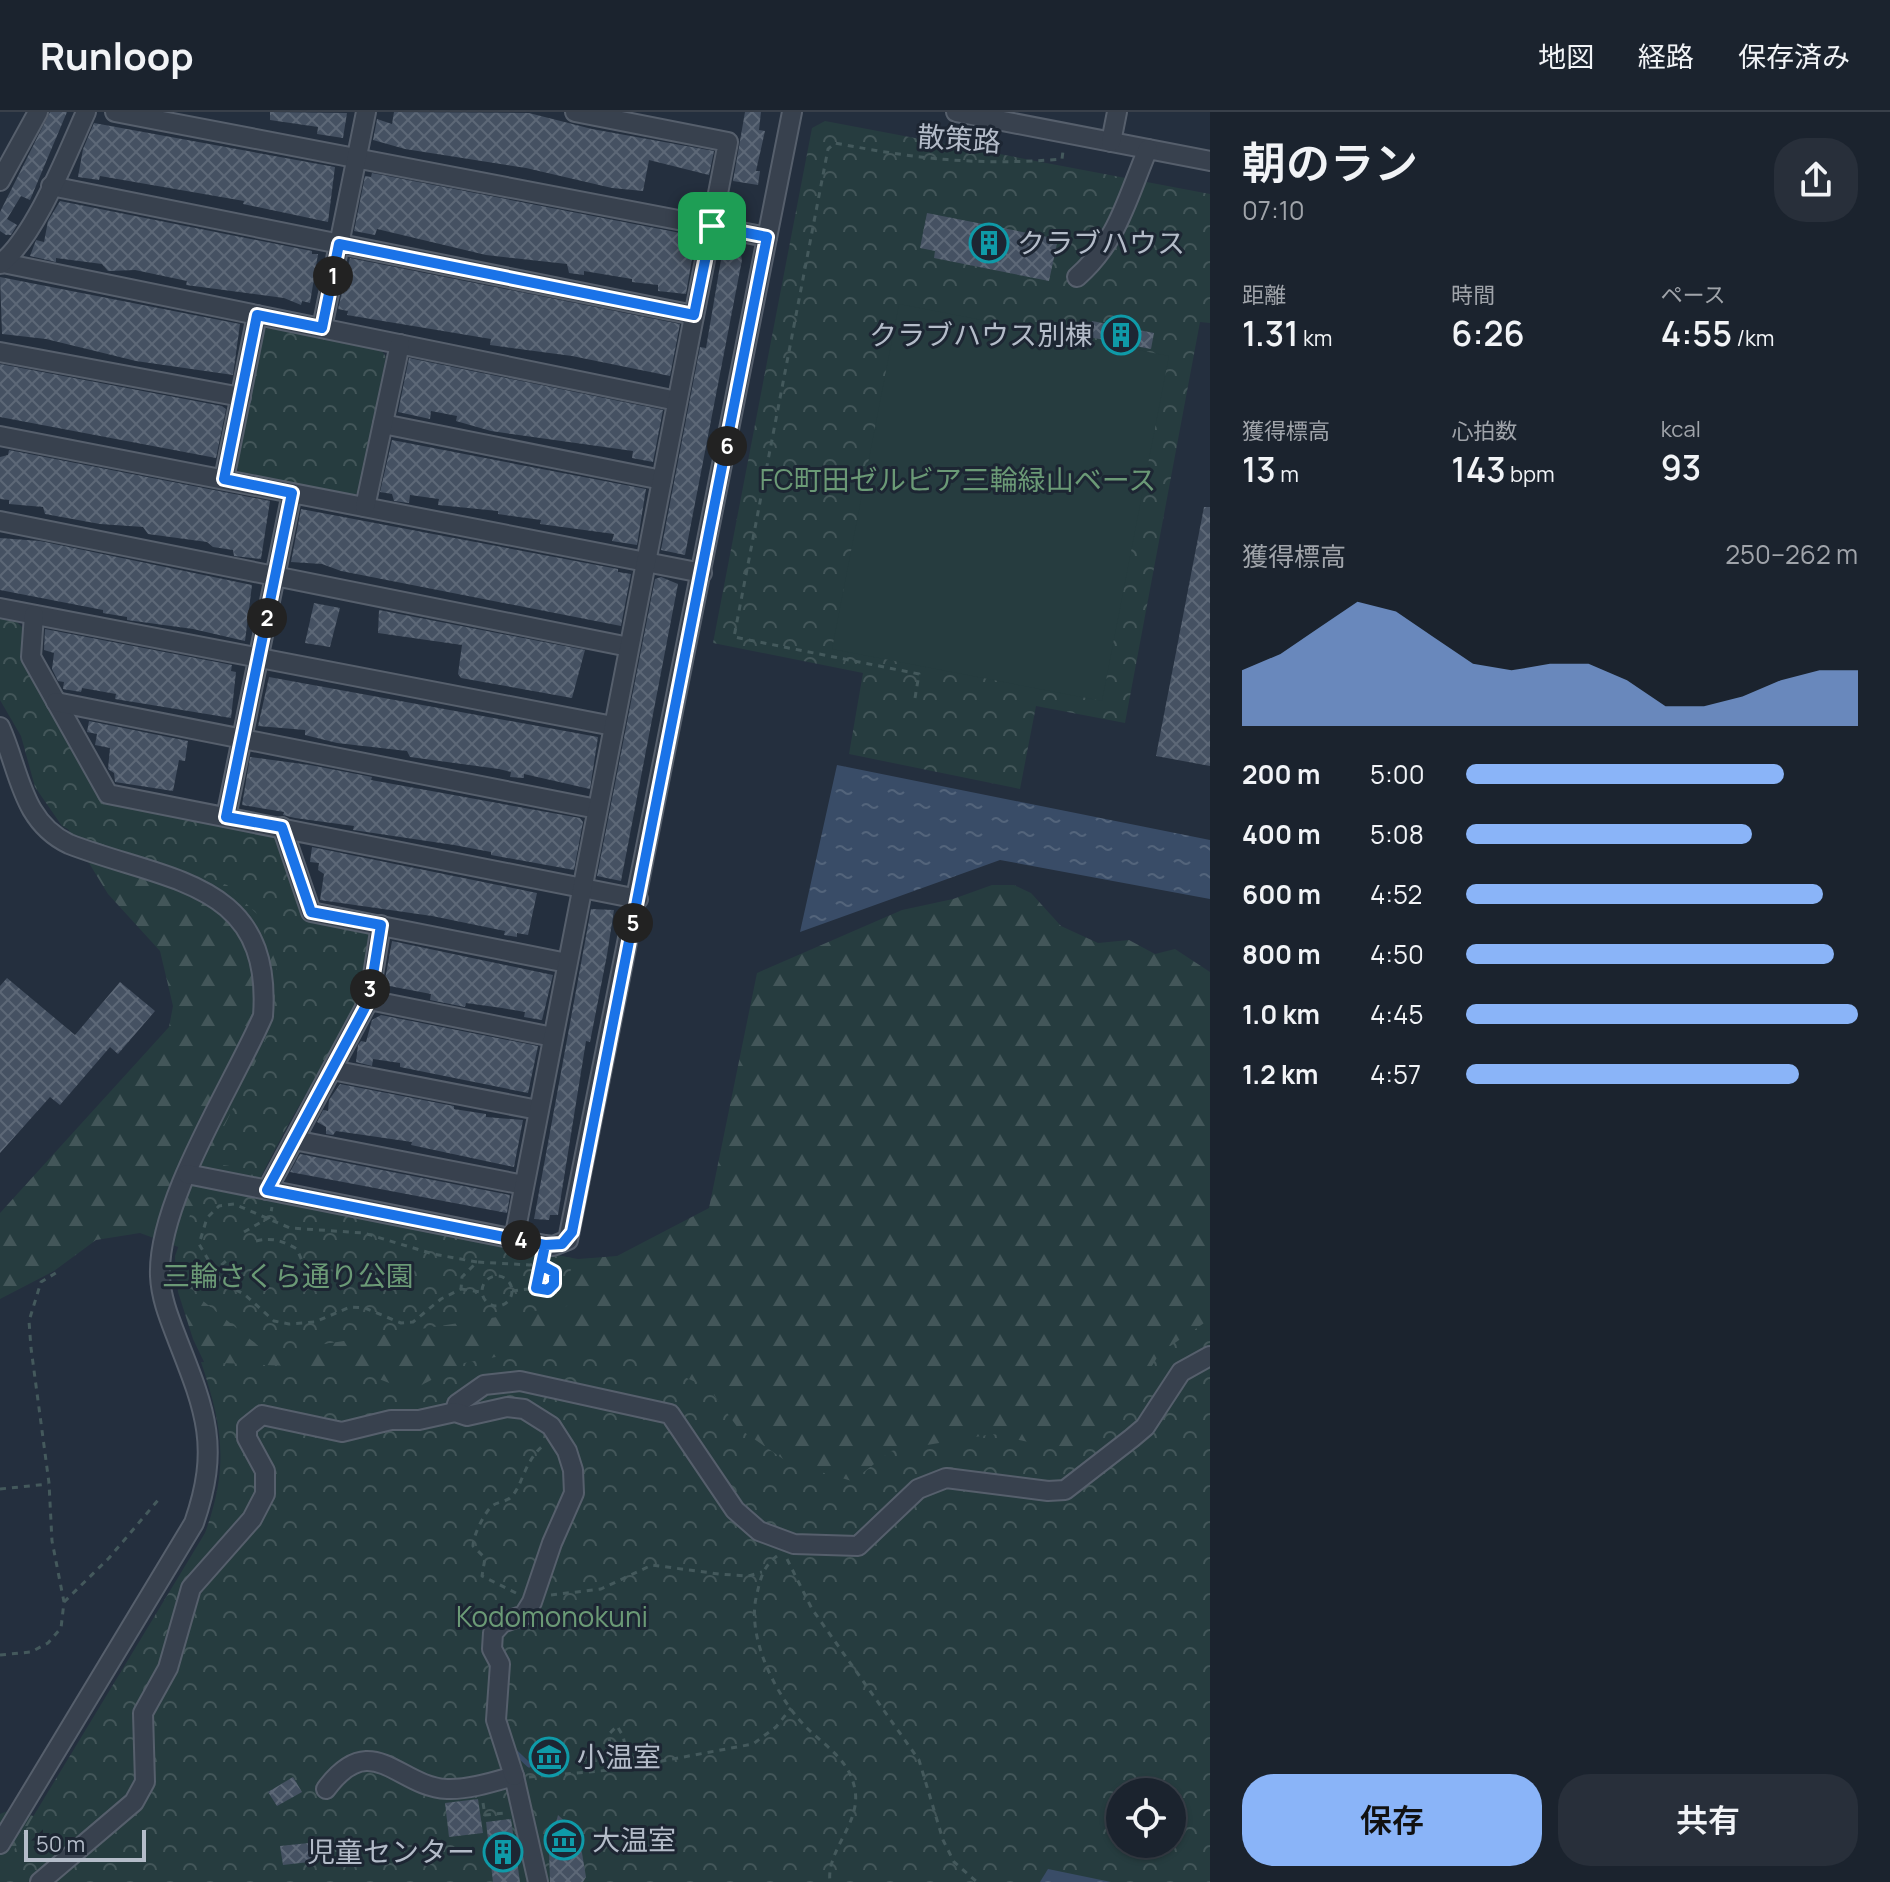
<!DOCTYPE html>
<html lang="ja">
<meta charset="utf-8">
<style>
:root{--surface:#1b232e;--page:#282f3a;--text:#f1f3f6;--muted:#a0a4aa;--line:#39404a;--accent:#8ab4f8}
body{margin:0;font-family:Manrope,"Noto Sans JP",sans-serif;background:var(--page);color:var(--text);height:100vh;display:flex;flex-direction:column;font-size:30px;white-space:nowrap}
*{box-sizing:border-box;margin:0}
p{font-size:26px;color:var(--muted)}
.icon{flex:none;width:44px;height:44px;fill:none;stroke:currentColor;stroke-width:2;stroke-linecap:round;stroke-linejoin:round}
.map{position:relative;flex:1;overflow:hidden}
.drawer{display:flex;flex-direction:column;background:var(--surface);width:680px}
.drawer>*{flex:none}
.fabs{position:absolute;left:1106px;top:1666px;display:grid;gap:16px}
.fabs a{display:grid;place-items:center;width:80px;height:80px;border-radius:50%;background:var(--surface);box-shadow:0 2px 6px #0004,0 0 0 2px var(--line);font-size:40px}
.scale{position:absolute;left:24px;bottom:20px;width:122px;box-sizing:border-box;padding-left:8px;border:4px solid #b4bcc9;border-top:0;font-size:22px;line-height:28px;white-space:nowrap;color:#b4bcc9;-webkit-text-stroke:6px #1d2633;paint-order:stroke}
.pin{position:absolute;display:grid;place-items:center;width:68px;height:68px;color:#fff;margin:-34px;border-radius:16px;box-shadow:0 4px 12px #0006}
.km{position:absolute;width:40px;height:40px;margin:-20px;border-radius:50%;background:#222;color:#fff;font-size:22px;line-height:40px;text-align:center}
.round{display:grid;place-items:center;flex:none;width:84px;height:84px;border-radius:32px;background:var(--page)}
.summary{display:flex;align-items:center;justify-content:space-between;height:136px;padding:0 32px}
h1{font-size:44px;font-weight:600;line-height:60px}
.metrics{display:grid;grid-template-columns:repeat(3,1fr);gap:12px;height:136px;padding:8px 32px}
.metrics div{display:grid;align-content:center}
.metrics b{font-size:34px;font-weight:600}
.metrics small{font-size:22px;font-weight:400}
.metrics p{font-size:22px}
.chart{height:224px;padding:16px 32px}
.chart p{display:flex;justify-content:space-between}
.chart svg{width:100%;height:144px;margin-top:8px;fill:var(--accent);opacity:.7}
.action{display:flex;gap:16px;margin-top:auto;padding:16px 32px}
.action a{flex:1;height:92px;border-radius:32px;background:var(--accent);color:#111;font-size:32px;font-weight:600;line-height:92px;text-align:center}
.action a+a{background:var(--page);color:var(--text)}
ul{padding:0 32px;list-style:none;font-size:26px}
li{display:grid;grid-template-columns:128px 96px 1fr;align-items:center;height:60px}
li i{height:20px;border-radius:10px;background:var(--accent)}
header{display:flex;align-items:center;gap:48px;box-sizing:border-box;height:112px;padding:0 40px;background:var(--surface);border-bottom:2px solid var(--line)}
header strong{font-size:38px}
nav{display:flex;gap:44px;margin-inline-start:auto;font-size:28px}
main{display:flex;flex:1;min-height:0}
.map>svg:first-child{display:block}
.forest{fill:url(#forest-firs);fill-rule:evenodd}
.park{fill:url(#park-crowns);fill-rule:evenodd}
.garden{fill:#263c3f}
.water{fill:url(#water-ripples)}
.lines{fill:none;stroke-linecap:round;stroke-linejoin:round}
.stream{stroke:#394c67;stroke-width:5}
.building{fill:url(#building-cross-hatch)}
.minor-casing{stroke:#565f6c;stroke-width:22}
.path{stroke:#44595c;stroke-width:3;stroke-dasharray:6 6;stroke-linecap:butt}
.minor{stroke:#38414e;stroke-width:18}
.route-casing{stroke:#fff;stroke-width:16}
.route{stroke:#1a73e8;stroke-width:10}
.labels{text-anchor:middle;stroke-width:6;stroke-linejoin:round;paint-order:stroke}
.street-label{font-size:28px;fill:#b4bcc9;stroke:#1d2633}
.poi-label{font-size:28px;fill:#b4bcc9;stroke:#1d2633;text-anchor:start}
.park-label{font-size:28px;fill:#6b9a76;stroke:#1d2633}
</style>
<header>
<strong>Runloop</strong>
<nav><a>地図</a><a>経路</a><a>保存済み</a></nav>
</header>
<main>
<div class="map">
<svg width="1210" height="1770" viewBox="0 0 1210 1770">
<defs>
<pattern id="forest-firs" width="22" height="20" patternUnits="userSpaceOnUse" patternTransform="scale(2)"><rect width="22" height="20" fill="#263c3f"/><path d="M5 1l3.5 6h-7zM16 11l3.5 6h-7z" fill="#435659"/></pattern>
<pattern id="park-crowns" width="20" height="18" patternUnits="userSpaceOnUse" patternTransform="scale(2)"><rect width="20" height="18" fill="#263c3f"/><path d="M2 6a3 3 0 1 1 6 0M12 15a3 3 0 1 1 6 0" fill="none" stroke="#435659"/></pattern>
<pattern id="water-ripples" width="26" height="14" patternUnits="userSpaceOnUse" patternTransform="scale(2)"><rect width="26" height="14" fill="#394c67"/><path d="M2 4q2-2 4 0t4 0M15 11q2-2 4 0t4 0" fill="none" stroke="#53647b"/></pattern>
<pattern id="building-cross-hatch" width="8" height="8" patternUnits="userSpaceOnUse" patternTransform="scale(2)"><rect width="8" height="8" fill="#455162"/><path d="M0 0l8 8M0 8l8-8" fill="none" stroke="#5d6877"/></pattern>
</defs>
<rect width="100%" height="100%" fill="#242f3e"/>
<path class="forest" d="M 14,514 L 45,597 L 105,690 L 265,730 L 352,891 L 248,1089 L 578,1147 L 617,1144 L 709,1096 L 757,861 L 902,798 L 953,787 L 992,773 L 1014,773 L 1031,781 L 1061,814 L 1098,831 L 1129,828 L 1155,842 L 1175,837 L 1210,860 L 1210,1770 L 0,1770 L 0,1702 L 10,1698 L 41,1706 L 227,1406 L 228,1300 L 193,1227 L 178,1180 L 177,1148 L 181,1136 L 140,1121 L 96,1128 L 54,1159 L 0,1187 L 0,1101 L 169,915 L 173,894 L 160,839 L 108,782 L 46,681 ZM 1120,1680 L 1172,1680 L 1172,1732 L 1120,1732 Z"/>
<g class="park">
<polygon points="825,9 1210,82 1210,211 1200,210 1125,611 1036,594 1020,677 849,642 863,561 713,531 812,16"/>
<polygon points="270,215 380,236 386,245 360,378 353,385 241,361 236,354 262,219"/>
<polygon points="0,506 17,510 24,517 21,541 101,692 199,705 274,723 305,806 369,822 359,891 261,1059 217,1052 211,1041 262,937 274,897 277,853 257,802 227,773 90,728 62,714 35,675 21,624 0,588"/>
<polygon points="201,1073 572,1146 567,1194 267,1241 176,1167 175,1144"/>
<path d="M 1210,1207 L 1210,1770 L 2,1770 L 9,1747 L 31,1708 L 205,1421 C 229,1355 223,1316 201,1250 L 353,1257 L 410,1279 L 464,1251 L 522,1240 L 624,1238 L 709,1276 L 738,1316 L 789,1351 L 852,1369 L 891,1339 L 993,1322 L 1073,1340 L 1132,1286 L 1160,1241 ZM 1120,1680 L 1172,1680 L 1172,1732 L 1120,1732 Z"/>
</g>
<polygon class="garden" points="899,192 1169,244 1102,589 832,537"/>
<g class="water">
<polygon points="837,653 1210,728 1210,787 1000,748 800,820"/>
<polygon points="1048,1757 1111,1770 1040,1770"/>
</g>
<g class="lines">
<polyline class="stream" points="511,1636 529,1653"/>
</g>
<g class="building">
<polygon points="50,0 67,0 30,88 21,84 7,107 17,113 11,123 6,123 0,119 0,100"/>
<polygon points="270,0 347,1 343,26 317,22 318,15 270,8"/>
<polygon points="394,0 529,1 592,17 714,39 709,63 649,48 643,79 612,76 526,56 405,37 373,28 377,7 392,12"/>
<polygon points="745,0 761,0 759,18 765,19 756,59 760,59 758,73 733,69"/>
<polygon points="94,11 335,55 328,110 243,92 244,89 100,64 99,68 78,65 83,37"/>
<polygon points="372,61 696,124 686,182 658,179 658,173 632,170 632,167 584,159 584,163 569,161 567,152 486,143 377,117 375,123 354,119 365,64 371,65"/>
<polygon points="60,89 312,139 312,142 318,142 310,191 302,189 301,193 284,186 186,173 187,169 135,158 108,159 102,152 56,146 56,150 30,144 36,128 44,130 48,109"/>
<polygon points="927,101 1058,127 1049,169 934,146 935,139 920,136"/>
<polygon points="723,136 740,138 742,148 685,443 661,438 700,235 706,236"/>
<polygon points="350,146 680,212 670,264 572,244 490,233 491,227 347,203 348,199 338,197"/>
<polygon points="0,165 240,212 233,263 136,249 46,227 2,222"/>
<polygon points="1092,209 1154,221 1151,237 1089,225"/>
<polygon points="409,246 663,298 653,350 632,346 633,339 491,319 456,309 457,304 431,299 430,307 398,300"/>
<polygon points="0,252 222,294 226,297 216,346 0,305"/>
<polygon points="392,328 646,377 637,433 612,429 614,422 540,412 541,408 498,402 498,399 438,393 439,387 410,383 409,391 394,389 392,382 380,380"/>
<polygon points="9,338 270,389 261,447 234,444 233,438 213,435 207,430 148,422 143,415 100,412 45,402 43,395 9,392 9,388 0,387 0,345 8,343"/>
<polygon points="1204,395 1210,395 1210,654 1156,644"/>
<polygon points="301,397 618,457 618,460 631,462 621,514 341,459 322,452 291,450"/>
<polygon points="0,426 40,429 252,473 245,529 193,517 127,508 127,505 103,501 103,498 0,478"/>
<polygon points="661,465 678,472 621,769 597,764 655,467"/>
<polygon points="314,491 340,496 330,535 305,531"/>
<polygon points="379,498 585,538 572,586 461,566 458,562 462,533 378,521"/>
<polygon points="45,517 232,553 231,559 236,560 231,606 115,587 116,582 82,576 81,580 63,577 64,570 58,569 52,557 54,541 44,538"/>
<polygon points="269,565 598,625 590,677 524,662 524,666 510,665 511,660 499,657 410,645 407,639 337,631 305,623 305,618 258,614"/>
<polygon points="89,609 188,629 185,649 179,648 173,679 115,670 114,661 108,657 110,636 95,633 97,622 87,620"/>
<polygon points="250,645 310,653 372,665 371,668 580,706 583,710 574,758 491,743 491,740 454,733 353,718 354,714 295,706 283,703 284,700 242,693"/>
<polygon points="312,735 537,781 528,823 517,821 517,825 504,823 505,819 432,804 320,788 324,762 318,758 319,751 310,750"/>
<polygon points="591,797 614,798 607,843 590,930 586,929 558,1103 550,1103 549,1108 534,1107"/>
<polygon points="392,829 553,863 542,908 524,905 525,900 502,896 466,891 465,895 430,888 431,882 384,873"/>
<polygon points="7,866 75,923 120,870 155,899 118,942 110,935 60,993 50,985 0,1041 0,874"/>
<polygon points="381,903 538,934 528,981 400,955 400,951 373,947 372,954 356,950 358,933 361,929 366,930 372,908"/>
<polygon points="340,972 454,994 454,997 486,1002 486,1005 523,1008 514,1055 411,1033 412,1030 336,1019 333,1023 326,1022 326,1015 317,1010 323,998 328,999 329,988"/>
<polygon points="300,1042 510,1083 507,1101 290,1060"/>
<circle cx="549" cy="1645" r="16"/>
<polygon points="293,1665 302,1680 277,1694 268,1680"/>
<polygon points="478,1687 483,1721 449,1725 445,1691"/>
<polygon points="558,1703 572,1716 582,1741 586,1765 583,1770 550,1770 549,1738"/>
<polygon points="511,1707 520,1770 493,1770 486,1710"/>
<polygon points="328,1729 329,1742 317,1743 318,1749 283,1753 280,1734"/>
</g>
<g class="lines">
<defs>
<g id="minor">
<polyline points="115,0 767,125"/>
<polyline points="956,0 1210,49"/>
<polyline points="1111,30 1117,0"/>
<polyline points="0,69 38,0"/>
<polyline points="51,74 694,203"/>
<polyline points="3,151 677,289"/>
<path d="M 0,152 C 35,125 67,42 86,0"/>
<path d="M 1077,165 C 1118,129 1127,86 1148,37"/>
<polyline points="322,216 366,0"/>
<polyline points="0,240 241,285"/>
<polyline points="383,312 662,368"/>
<polyline points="0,324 702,461"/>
<polyline points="224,367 257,203"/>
<polyline points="365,395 400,232"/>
<polyline points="0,409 629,535"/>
<polyline points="0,496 613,614"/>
<polyline points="34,503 31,545 108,682 638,787"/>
<polyline points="56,590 597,697"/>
<path d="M 0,615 C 20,659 21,709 69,732 C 167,770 273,768 263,904 C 232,975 157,1090 160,1164 C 161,1187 170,1208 178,1229 C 206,1300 220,1336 194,1411 L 0,1732"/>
<polyline points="226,705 292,381"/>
<polyline points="282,715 311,800 567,851"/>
<polyline points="369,888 553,925"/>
<polyline points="332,958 538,998"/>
<polyline points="294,1028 524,1073"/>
<polyline points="187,1062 545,1133 553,1134 568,1128 792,0"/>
<polyline points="267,1078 369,888 381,813"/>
<polyline points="514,1127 728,30 575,0"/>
<polyline points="455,1300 457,1292 484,1273 520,1269 670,1302 735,1398 759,1419 794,1432 858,1434 918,1377 946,1366 1048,1379 1065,1378 1132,1326 1145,1315 1181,1260 1210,1244"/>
<path d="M 326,1677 C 372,1615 398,1675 447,1677 C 468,1678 493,1670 514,1664 L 538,1770"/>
<polyline points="40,1770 134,1690 145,1670 143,1601 168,1556 191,1476 252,1407 265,1382 265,1359 247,1326 247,1315 262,1303 342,1320 391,1308 419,1308 455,1300 467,1304 507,1295 524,1297 551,1314 567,1339 573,1358 574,1381 552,1431 532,1490 524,1503 502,1511 493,1521 492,1537 500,1552 496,1608 514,1664"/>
</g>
</defs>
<use href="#minor" class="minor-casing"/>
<g class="path">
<path d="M 915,586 L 919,562 L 734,525 L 828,37 L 835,31 C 917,47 978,54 1062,47 L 1063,39"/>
<polyline points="244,1120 270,1105 272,1095"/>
<path d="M 256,1129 C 273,1125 282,1129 297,1137 L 302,1149"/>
<polyline points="477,1150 433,1142 364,1121 290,1116 234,1092 219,1094 207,1106 199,1132 222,1171 244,1182 274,1209 289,1212 315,1210 350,1195 365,1196 401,1211 413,1210 441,1187 461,1177 462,1165 477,1150 530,1153 541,1150"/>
<polyline points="210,1155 219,1155 226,1149"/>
<circle cx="497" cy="1179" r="15"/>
<polyline points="461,1177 481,1180"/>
<polyline points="512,1179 536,1176 541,1153 554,1160 552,1174 548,1178 536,1176"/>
<polyline points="0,1377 48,1372"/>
<path d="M 777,1444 C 762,1455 760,1469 756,1486 C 747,1528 778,1588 808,1617 C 828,1636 850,1649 855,1678 C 861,1712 826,1738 830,1770"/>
<polyline points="787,1447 812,1497 919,1648 943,1728 954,1750 977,1770"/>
<path d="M 516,1481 L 482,1464 L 485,1446 L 473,1434 C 473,1424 484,1401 492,1394 C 497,1390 505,1390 510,1386 C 523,1375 523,1349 545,1332"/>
<polyline points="551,1483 601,1477 652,1453 719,1462 748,1464 762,1460"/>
<polyline points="64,1490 109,1446 159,1387"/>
<polyline points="0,1543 31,1540 48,1531 61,1516 64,1490 52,1429 49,1371 31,1236 29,1209 41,1170 59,1159"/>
<polyline points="529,1665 611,1658 609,1622 617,1614 623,1624 630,1655 753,1632 776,1615 791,1596"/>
<polyline points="483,1691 485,1703 505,1701"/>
</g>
<use href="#minor" class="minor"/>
</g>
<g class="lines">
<defs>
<polyline id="route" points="712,114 694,203 339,132 322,216 257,203 224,367 292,381 226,705 282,715 311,800 381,813 369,888 267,1078 545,1133 541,1153 554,1160 554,1172 548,1178 536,1176 545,1133 562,1132 572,1120 767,125 712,114"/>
</defs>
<use href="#route" class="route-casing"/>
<use href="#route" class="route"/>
</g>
<defs>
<symbol id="building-ring" viewBox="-11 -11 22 22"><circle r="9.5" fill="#1d2633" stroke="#0f9aa8" stroke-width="1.5"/><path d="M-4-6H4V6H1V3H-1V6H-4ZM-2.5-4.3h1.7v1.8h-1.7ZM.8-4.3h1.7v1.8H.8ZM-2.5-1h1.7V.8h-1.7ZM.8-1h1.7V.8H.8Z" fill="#0f9aa8"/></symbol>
<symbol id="museum-ring" viewBox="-11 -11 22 22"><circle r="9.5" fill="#1d2633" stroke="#0f9aa8" stroke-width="1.5"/><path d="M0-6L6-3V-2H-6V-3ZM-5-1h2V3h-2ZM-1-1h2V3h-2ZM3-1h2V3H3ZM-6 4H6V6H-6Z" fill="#0f9aa8"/></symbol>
</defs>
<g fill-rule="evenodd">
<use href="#building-ring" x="967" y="109" width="44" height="44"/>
<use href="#building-ring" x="1099" y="201" width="44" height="44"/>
<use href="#museum-ring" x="527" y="1623" width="44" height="44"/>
<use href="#museum-ring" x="542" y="1706" width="44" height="44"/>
<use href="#building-ring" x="481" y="1718" width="44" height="44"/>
</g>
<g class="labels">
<g class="street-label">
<text transform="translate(959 27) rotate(4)" y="10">散策路</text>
</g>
<g class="poi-label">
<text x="1017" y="141">クラブハウス</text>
<text x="1093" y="233" text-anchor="end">クラブハウス別棟</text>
<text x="577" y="1655">小温室</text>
<text x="592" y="1738">大温室</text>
<text x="475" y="1750" text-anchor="end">児童センター</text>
</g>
<g class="park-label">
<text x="958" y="378">FC町田ゼルビア三輪緑山ベース</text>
<text x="288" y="1174">三輪さくら通り公園</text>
<text x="552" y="1515">Kodomonokuni</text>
</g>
</g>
</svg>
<div class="fabs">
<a><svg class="icon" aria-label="locate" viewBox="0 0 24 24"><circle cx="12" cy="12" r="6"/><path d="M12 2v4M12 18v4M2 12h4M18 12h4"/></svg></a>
</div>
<div class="scale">50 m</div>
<div class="pin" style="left:712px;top:114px;background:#1e9e55"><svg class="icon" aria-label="arrive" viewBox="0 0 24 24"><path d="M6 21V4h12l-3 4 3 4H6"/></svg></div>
<b class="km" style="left:333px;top:164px">1</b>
<b class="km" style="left:267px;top:506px">2</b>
<b class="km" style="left:370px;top:877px">3</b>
<b class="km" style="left:521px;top:1128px">4</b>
<b class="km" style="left:633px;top:811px">5</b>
<b class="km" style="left:727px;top:334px">6</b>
</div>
<section class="drawer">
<div class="summary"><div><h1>朝のラン</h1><p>07:10</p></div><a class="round"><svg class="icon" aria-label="share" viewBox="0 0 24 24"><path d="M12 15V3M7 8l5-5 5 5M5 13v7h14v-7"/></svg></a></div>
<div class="metrics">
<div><p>距離</p><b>1.31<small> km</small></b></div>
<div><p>時間</p><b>6:26</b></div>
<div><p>ペース</p><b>4:55<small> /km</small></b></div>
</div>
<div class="metrics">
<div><p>獲得標高</p><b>13<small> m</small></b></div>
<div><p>心拍数</p><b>143<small> bpm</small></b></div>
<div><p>kcal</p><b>93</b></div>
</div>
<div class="chart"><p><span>獲得標高</span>250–262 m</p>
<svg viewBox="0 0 160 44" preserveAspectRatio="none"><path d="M0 44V27L10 22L20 14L30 6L40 9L50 17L60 25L70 27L80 25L90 25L100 30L110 38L120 38L130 35L140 30L150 27L160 27V44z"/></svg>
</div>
<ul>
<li><b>200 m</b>5:00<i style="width:81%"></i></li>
<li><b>400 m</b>5:08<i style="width:73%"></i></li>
<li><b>600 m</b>4:52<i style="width:91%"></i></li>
<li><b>800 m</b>4:50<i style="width:94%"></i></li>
<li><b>1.0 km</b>4:45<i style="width:100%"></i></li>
<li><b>1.2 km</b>4:57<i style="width:85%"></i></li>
</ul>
<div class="action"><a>保存</a><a>共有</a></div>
</section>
</main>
